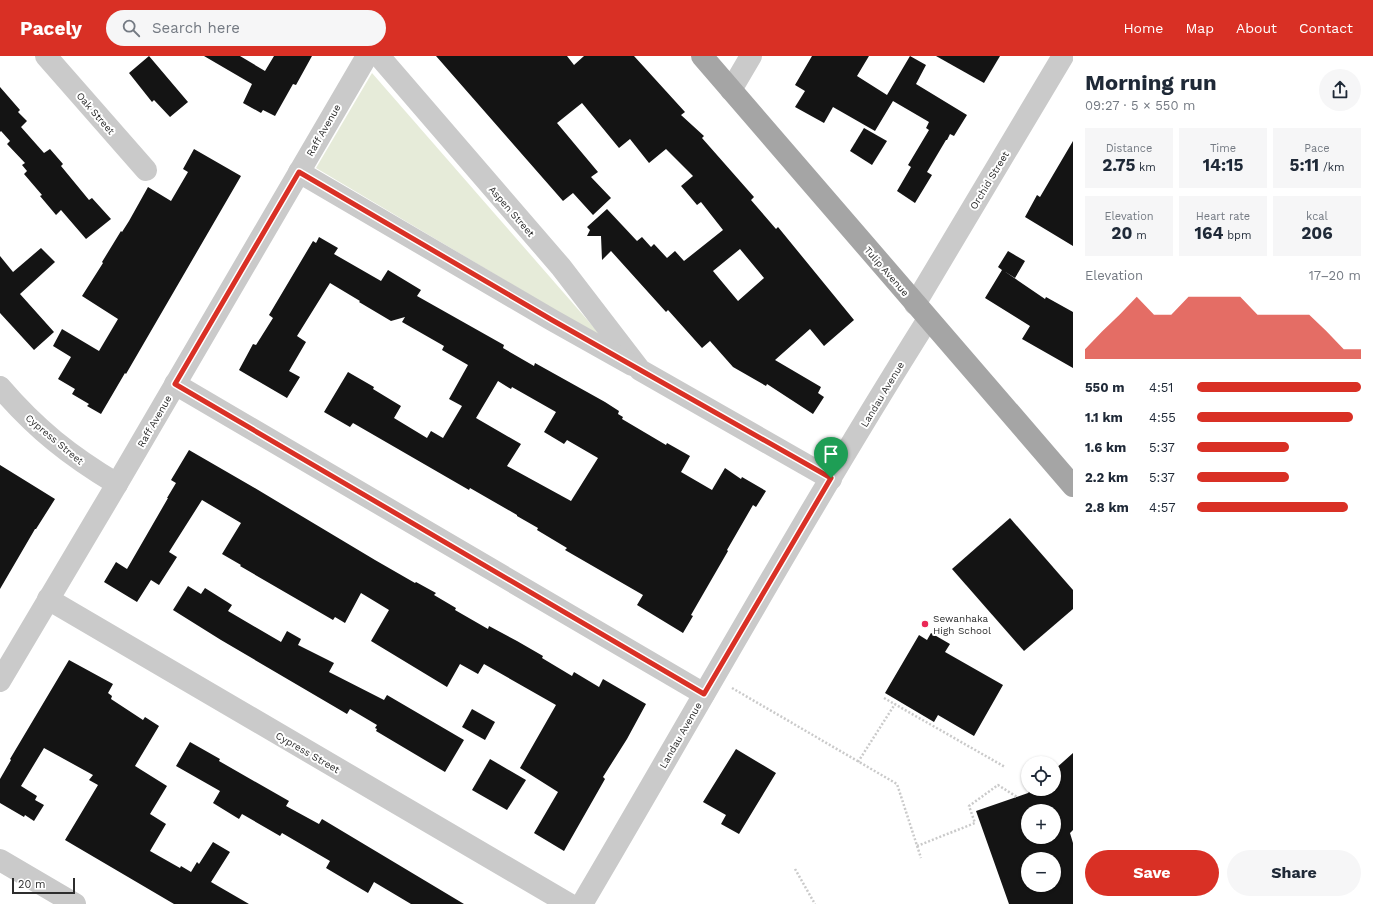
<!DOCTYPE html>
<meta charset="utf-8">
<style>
:root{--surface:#fff;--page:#f6f6f7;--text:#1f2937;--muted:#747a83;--accent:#d93025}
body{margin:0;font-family:"Work Sans",sans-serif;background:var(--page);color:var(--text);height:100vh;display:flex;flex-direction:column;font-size:15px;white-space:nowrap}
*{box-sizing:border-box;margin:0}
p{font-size:13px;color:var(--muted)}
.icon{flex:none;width:22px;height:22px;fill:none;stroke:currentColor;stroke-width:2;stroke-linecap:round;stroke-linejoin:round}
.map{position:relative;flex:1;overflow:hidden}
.drawer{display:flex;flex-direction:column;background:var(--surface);width:300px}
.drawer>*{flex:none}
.tools{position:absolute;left:1021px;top:700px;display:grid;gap:8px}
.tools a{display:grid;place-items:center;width:40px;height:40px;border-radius:50%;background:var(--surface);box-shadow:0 1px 3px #0004;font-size:20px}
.scale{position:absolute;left:12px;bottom:10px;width:63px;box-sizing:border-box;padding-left:4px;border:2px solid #2d2d2d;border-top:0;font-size:11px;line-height:14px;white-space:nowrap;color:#2d2d2d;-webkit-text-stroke:3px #fff;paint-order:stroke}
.pin{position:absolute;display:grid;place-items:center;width:34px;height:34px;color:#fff;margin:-41px -17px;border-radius:50% 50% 50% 0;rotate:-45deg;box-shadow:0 0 4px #0007}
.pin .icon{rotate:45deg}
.round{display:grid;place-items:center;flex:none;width:42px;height:42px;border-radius:21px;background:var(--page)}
.summary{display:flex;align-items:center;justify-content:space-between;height:68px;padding:0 12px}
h1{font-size:22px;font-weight:700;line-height:30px}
.figures{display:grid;grid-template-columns:repeat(3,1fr);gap:6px;height:68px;padding:4px 12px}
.figures div{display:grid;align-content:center;border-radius:0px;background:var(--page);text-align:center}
.figures b{font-size:17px;font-weight:700}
.figures small{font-size:11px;font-weight:400}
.figures p{font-size:11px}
.chart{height:112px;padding:8px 12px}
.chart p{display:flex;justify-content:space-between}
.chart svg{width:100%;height:72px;margin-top:4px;fill:var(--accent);opacity:.7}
.primary-button{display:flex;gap:8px;margin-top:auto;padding:8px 12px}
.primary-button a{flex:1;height:46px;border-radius:24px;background:var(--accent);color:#fff;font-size:16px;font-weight:700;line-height:46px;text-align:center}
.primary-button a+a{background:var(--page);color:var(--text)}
ul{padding:0 12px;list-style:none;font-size:13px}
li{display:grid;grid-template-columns:64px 48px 1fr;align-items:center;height:30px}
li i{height:10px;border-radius:5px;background:var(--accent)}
header{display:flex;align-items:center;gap:24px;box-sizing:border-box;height:56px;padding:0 20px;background:var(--accent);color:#fff}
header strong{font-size:19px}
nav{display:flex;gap:22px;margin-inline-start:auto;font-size:14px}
.search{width:280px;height:36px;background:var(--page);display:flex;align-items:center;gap:10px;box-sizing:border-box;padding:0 14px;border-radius:22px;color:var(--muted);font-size:15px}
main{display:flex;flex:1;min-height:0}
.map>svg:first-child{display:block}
.green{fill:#e6ebd9}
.building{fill:#141414;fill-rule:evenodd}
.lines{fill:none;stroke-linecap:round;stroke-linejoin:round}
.path{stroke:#cacaca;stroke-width:2.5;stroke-dasharray:2 2;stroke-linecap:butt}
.minor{stroke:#cacaca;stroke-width:22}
.major{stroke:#a5a5a5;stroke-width:22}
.route-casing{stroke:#fff;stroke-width:8}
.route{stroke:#d93025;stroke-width:5}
.poi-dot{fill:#ea2856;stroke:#fff;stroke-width:1.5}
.labels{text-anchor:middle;stroke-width:4;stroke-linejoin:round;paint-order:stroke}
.street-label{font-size:10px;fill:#2d2d2d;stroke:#fff}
.poi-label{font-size:10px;fill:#2d2d2d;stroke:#fff;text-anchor:start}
</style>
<header>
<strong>Pacely</strong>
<div class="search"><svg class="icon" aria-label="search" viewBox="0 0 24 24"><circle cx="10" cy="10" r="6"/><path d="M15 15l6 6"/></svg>Search here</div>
<nav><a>Home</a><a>Map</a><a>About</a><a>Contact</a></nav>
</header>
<main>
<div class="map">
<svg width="1073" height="848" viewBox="0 0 1073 848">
<rect width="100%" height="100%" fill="#fff"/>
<polygon class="green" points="372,17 604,283 316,112"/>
<g class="building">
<polygon points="149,0 188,46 170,61 154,44 152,46 129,17"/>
<polygon points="204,0 240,0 265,15 274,0 312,0 296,29 293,28 275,60 263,54 261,57 243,47 252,28"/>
<path d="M 436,0 L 567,0 L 574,9 L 584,0 L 634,0 L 685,56 L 681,59 L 704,80 L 702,82 L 754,141 L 751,144 L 776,173 L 778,171 L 854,264 L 824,290 L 810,273 L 775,304 L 821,331 L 818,337 L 824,341 L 813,358 L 767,328 L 766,330 L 733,311 L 710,285 L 702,292 L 668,254 L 666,256 L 611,195 L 602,204 L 601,180 L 587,180 L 590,174 L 587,171 L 607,153 L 637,185 L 642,181 L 651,191 L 654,188 L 667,202 L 675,195 L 684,205 L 723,174 L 701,146 L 697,149 L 681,130 L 693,120 L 666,93 L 649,107 L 630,83 L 619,92 L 582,47 L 557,67 L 598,116 L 591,121 L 611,142 L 593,159 L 573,137 L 563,145 ZM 740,193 L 764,222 L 738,245 L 713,215 Z"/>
<polygon points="812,0 869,0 857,20 887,39 910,0 926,9 916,28 967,59 954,80 950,78 947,84 946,84 927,116 932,119 915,147 897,135 911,111 908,109 929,74 926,72 929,66 893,45 875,75 833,51 824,67 795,51 805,35 795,29"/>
<polygon points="936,0 1000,0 984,27"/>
<polygon points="0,31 20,54 18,56 27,65 21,71 44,97 50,93 63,108 61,110 89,144 92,142 111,163 86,183 61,154 56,159 40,140 42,139 24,118 27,115 22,109 25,107 7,88 10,85 1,75 0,76"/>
<polygon points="864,72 887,85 872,109 850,95"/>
<polygon points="1073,85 1073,190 1025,161 1037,139 1040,141"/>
<polygon points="194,93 241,120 126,318 125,317 101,358 87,350 89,348 72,338 75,333 58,323 71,301 53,290 62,273 99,295 118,263 82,240 103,207 102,206 121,175 122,176 129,165 148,131 171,145 188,116 183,113"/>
<path d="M 319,181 L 338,192 L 334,198 L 381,225 L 388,214 L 421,234 L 417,240 L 504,289 L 503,292 L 534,310 L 535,307 L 605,346 L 619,355 L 618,358 L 623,361 L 622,363 L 666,389 L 667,387 L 690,400 L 681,416 L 712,434 L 725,412 L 741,423 L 742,421 L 766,435 L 756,451 L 753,449 L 727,494 L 728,495 L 691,559 L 693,560 L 683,577 L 637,549 L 643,539 L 565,494 L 567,492 L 537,474 L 538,472 L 517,460 L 517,459 L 470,432 L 469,434 L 353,367 L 350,371 L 324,356 L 348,316 L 374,331 L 373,333 L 401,350 L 394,362 L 427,382 L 431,375 L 443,382 L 462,350 L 449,343 L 468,309 L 442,294 L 444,290 L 402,266 L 405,261 L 391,265 L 359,246 L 360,245 L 330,227 L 297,280 L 306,286 L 289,315 L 300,321 L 287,342 L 239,314 L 253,288 L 256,289 L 273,262 L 269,259 L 313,185 L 316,187 ZM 498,325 L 511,333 L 512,331 L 556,356 L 544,376 L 564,388 L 567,384 L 598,402 L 571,445 L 507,410 L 521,388 L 476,362 Z"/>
<polygon points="41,192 55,206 20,238 54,276 34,294 0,257 0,200 13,216"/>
<polygon points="1008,195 1025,205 1015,222 1004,215 1045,243 1046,241 1073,256 1073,312 1022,283 1030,270 985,242 1002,214 998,211"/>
<polygon points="189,394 253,431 375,504 415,527 416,526 436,537 434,539 456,552 455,554 488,573 489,570 517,585 543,600 542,602 572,620 574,616 599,631 603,623 646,648 627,683 603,721 605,723 564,795 534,777 558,736 520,712 556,649 484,608 478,618 460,608 447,631 371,585 389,554 361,537 345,567 335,561 333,564 240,510 241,509 222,498 241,467 202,444 169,496 177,501 159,529 151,524 137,546 104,526 116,506 127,513 168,442 167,442 176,427 171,424"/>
<polygon points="0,409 55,443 36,473 35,473 0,533"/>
<polygon points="1010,462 1073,534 1073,553 1024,595 952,513"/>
<polygon points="188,530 201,538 205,532 232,549 228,555 281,586 287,575 301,583 298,589 334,607 329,616 384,644 387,639 464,684 445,716 376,675 377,673 375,672 377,669 350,653 347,658 221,584 173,554"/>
<polygon points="931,577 950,588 945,596 1003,629 974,680 938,659 934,666 885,637 919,579 927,584"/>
<polygon points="69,604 113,628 108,637 112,640 111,643 143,664 145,661 159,670 135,710 167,730 150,758 166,768 150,795 180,812 181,810 191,816 197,806 199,808 213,786 230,796 211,826 249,848 174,848 65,784 98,729 89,724 93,719 44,692 21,730 37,740 35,744 44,749 34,765 25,759 24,761 0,747 0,723 11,704 10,703"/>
<polygon points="472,653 495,666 485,684 462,671"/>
<polygon points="190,686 220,703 219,705 289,745 286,750 319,768 322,763 464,848 411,848 374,826 368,837 326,812 330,805 282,777 280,780 242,758 239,763 213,747 220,735 176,710"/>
<polygon points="736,693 776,717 739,778 721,768 726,759 703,746"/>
<path d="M 1073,697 L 1073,774 L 1070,777 L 1073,787 L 1073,848 L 1009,848 L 976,755 L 1028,737 L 1032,733 L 1054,733 L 1054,714 ZM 1028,755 L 1054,755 L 1054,781 L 1028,781 ZM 1028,803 L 1054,803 L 1054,829 L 1028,829 Z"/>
<polygon points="490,703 526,724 507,754 472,734"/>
</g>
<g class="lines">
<g class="path">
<polyline points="732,632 897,728 921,802"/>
<polyline points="884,642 1005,711"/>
<polyline points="858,706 895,648"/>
<polyline points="917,790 975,767 969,750 998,729 1017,741"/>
<polyline points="795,813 815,848"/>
</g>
<g class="minor">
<polyline points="46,0 146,114"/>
<polyline points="379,0 561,211 640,314 831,423"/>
<polyline points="731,34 751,0"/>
<polyline points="299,116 552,264 632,309"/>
<polyline points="915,248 1063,0"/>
<polyline points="175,328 704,638"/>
<path d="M 0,331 C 36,373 70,400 117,428"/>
<polyline points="48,543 569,848"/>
<polyline points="0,625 117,428 367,0"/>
<polyline points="0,804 75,848"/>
<path d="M 582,848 C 697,653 807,455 928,263"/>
</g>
<polyline class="major" points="702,0 1073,430"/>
</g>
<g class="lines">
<defs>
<polygon id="route" points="299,116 552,264 831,422 704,638 175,328"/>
</defs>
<use href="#route" class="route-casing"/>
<use href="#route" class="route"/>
</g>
<circle class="poi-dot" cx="925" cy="568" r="4"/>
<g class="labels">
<g class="street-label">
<text transform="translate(96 57) rotate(49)" y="4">Oak Street</text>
<text transform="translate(323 74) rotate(-60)" y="4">Raff Avenue</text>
<text transform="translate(989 124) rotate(-59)" y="4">Orchid Street</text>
<text transform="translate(512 155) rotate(49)" y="4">Aspen Street</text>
<text transform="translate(887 215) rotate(49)" y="4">Tulip Avenue</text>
<text transform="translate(882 338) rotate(-59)" y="4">Landau Avenue</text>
<text transform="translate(154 365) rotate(-60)" y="4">Raff Avenue</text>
<text transform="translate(55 383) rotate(40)" y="4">Cypress Street</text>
<text transform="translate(680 679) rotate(-60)" y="4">Landau Avenue</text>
<text transform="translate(308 696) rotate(30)" y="4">Cypress Street</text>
</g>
<g class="poi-label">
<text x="933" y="566">Sewanhaka<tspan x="933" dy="12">High School</tspan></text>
</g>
</g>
</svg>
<div class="tools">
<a><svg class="icon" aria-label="locate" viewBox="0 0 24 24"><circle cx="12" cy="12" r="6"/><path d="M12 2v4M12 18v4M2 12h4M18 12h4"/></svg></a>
<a>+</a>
<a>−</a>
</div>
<div class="scale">20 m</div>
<div class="pin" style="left:831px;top:422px;background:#1e9e55"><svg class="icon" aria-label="arrive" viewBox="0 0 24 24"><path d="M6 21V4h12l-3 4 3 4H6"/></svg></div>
</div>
<section class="drawer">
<div class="summary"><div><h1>Morning run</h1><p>09:27 · 5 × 550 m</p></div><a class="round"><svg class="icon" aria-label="share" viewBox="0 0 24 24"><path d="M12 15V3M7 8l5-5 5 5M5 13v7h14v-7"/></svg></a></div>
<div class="figures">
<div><p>Distance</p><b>2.75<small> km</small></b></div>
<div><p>Time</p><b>14:15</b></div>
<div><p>Pace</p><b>5:11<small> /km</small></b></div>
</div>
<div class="figures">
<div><p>Elevation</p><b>20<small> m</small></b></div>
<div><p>Heart rate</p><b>164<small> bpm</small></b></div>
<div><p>kcal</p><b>206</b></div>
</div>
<div class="chart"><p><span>Elevation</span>17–20 m</p>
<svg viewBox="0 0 160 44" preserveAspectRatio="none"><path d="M0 44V38L10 27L20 17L30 6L40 17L50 17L60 6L70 6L80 6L90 6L100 17L110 17L120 17L130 17L140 27L150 38L160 38V44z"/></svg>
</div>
<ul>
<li><b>550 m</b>4:51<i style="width:100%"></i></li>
<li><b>1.1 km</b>4:55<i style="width:95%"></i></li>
<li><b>1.6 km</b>5:37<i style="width:56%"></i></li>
<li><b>2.2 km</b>5:37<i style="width:56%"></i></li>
<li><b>2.8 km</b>4:57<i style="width:92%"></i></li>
</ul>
<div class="primary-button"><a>Save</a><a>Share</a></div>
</section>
</main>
